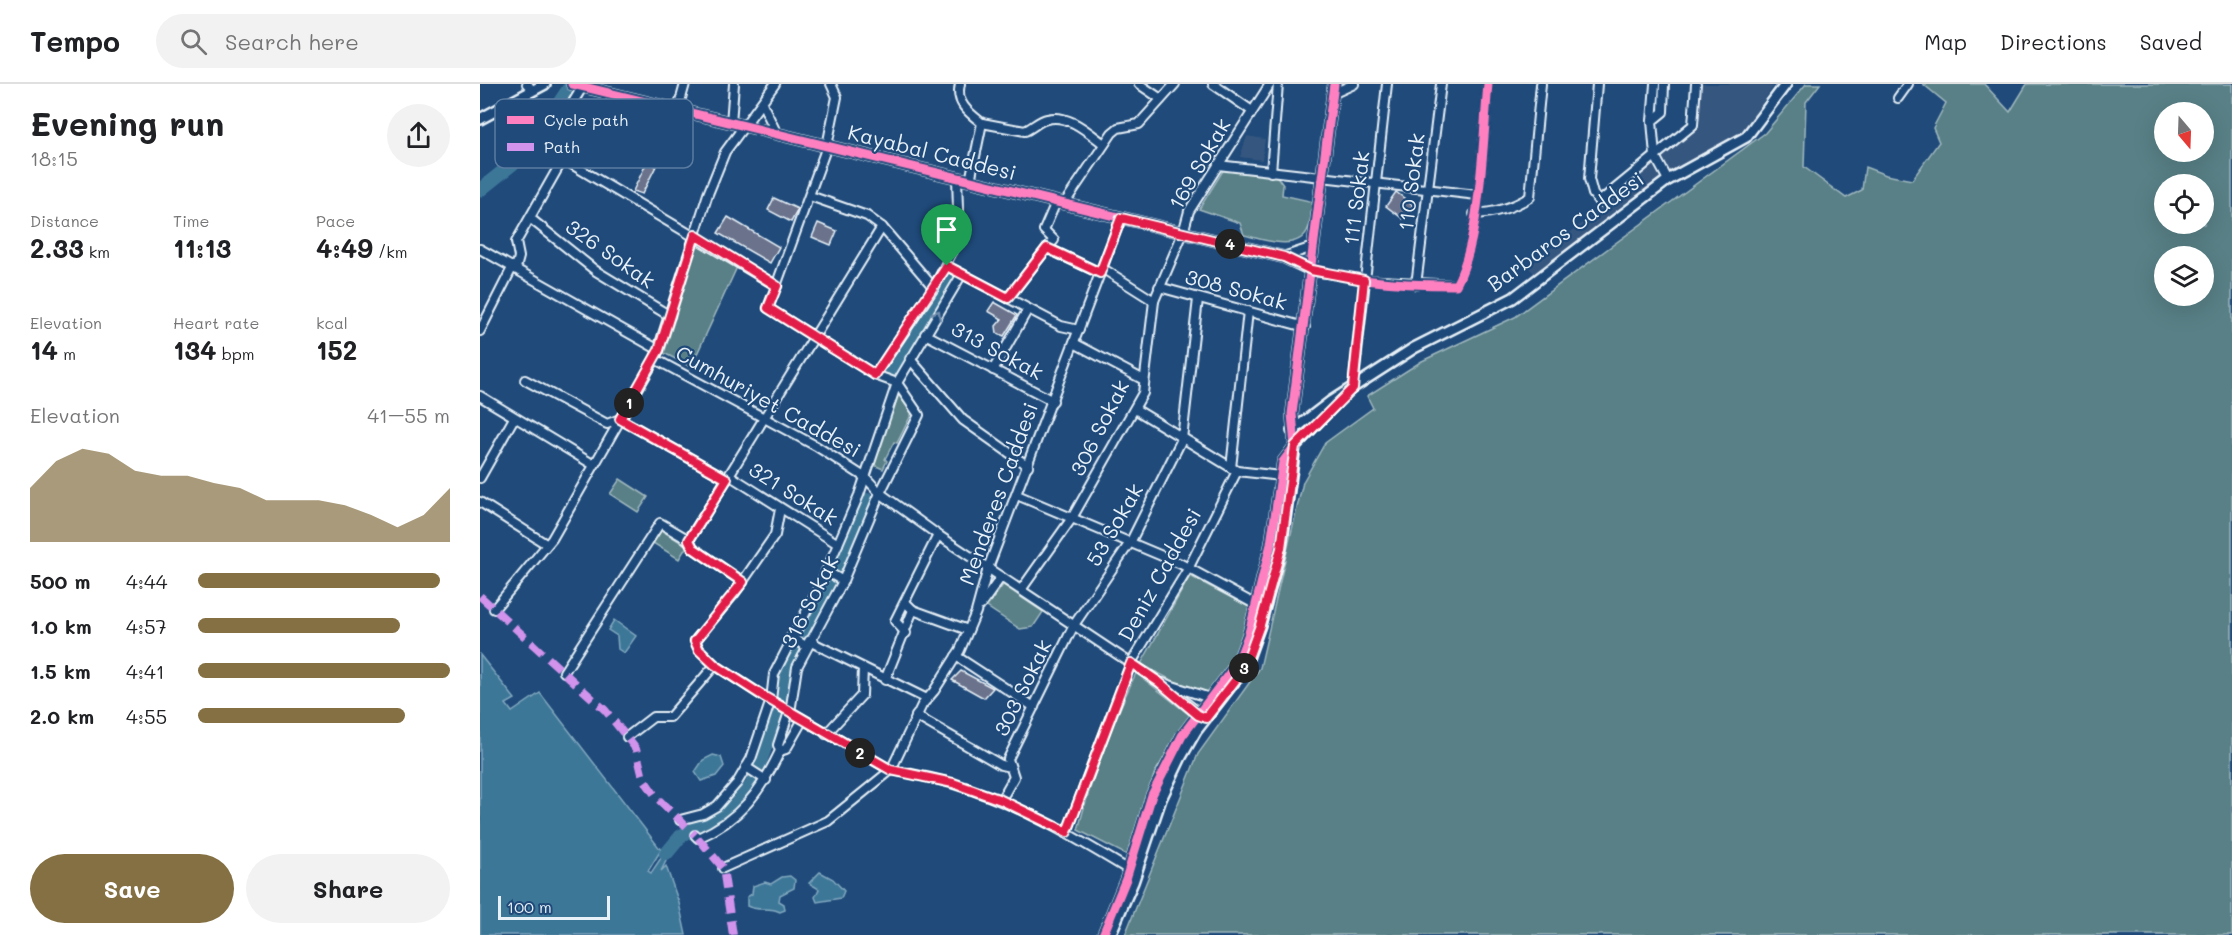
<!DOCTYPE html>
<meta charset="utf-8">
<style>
:root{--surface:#fff;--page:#f2f2f2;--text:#202124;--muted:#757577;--line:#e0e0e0;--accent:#847042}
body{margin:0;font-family:Mali,sans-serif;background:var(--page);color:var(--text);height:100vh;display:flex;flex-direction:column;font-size:22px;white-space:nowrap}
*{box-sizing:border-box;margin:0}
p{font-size:20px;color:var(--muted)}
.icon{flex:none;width:33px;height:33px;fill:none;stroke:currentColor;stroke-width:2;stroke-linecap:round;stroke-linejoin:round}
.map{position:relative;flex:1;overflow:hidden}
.drawer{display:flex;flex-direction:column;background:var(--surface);width:480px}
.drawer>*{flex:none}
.needle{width:39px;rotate:161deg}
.fabs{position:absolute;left:1674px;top:18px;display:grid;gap:12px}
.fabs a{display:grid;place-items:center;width:60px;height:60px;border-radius:50%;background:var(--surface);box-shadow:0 6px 24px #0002;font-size:30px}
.scale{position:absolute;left:18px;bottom:15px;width:112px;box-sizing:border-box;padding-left:6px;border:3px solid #e8f1f8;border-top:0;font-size:16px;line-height:21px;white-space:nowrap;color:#e8f1f8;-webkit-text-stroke:4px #1f4a7a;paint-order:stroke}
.pin{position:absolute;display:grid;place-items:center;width:51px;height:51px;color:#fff;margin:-62px -26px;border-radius:50% 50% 50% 0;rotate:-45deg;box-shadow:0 0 6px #0007}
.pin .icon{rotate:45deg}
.km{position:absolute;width:30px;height:30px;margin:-15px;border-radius:50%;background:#222;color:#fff;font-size:16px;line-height:30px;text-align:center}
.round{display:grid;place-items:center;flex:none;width:63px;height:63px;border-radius:32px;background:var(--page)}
.headline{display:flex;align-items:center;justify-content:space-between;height:102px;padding:0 30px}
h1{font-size:33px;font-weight:700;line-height:45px}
.metrics{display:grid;grid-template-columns:repeat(3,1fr);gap:9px;height:102px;padding:6px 30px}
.metrics div{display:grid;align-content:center}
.metrics b{font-size:26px;font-weight:700}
.metrics small{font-size:16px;font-weight:400}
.metrics p{font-size:16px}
.chart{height:168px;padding:12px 30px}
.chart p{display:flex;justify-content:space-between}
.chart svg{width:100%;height:108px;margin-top:6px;fill:var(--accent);opacity:.7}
.button{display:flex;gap:12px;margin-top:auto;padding:12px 30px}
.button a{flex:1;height:69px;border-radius:36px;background:var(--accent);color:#fff;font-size:24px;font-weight:700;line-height:69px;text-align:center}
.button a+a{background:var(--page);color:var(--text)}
ul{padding:0 30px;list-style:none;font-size:20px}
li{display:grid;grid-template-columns:96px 72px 1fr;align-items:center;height:45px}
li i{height:15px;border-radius:8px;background:var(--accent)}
header{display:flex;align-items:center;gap:36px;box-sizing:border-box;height:84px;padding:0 30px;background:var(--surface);border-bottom:2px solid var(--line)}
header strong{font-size:28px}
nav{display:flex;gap:33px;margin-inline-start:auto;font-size:21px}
.search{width:420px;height:54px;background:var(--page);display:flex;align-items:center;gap:15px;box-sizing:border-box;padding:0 21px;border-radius:33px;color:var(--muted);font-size:22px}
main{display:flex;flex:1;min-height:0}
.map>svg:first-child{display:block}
.built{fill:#36567f}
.green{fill:#598086;stroke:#a0b8bf;stroke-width:1.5;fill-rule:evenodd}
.water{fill:#3e7798;stroke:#82a8be;stroke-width:1.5}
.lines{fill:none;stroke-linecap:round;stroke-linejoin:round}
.river{stroke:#3e7798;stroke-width:14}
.building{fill:#6a728c;stroke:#e8f1f8;stroke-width:1.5}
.minor-casing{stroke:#e8f1f8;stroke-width:12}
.tertiary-casing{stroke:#e8f1f8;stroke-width:14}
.minor{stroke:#1f4a7a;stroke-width:8}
.tertiary{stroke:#1f4a7a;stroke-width:9}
.quiet{stroke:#d193ec;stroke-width:8;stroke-dasharray:15 8;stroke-linecap:butt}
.cycleway-casing{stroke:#1f4a7a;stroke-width:13}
.cycleway{stroke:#ff80c0;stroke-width:9}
.oneway{stroke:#6f8dac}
.route-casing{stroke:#fff;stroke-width:12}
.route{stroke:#e11d48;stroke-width:8}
.labels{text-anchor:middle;stroke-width:4.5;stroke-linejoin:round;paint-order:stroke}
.street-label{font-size:21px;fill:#e8f1f8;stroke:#1f4a7a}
.key{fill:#1f4a7a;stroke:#5b7ca0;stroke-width:1.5}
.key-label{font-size:16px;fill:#e8f1f8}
</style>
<header>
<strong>Tempo</strong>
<div class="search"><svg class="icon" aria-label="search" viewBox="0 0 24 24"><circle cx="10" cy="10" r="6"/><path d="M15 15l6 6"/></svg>Search here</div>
<nav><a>Map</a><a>Directions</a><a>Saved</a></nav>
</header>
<main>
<section class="drawer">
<div class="headline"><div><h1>Evening run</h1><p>18:15</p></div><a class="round"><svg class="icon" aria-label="share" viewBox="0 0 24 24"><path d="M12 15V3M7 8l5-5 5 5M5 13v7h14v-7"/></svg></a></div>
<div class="metrics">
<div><p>Distance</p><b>2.33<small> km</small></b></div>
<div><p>Time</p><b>11:13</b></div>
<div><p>Pace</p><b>4:49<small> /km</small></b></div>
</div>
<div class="metrics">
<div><p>Elevation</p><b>14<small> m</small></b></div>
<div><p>Heart rate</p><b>134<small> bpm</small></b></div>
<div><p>kcal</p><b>152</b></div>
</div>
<div class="chart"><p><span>Elevation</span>41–55 m</p>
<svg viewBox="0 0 160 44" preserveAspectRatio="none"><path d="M0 44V22L10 11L20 6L30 8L40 15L50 17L60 17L70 20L80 22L90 27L100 27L110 27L120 29L130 33L140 38L150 33L160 22V44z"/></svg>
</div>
<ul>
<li><b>500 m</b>4:44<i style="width:96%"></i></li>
<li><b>1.0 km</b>4:57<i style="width:80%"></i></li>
<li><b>1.5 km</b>4:41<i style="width:100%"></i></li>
<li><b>2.0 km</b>4:55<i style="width:82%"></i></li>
</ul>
<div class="button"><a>Save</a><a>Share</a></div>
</section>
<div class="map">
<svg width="1752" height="851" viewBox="0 0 1752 851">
<rect width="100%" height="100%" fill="#1f4a7a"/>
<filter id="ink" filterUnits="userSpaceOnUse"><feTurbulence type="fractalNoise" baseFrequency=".0167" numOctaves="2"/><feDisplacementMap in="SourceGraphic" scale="12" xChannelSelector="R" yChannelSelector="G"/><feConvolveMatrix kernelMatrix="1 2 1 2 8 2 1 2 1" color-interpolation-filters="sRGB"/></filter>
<g filter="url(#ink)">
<g class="built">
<polygon points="1220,0 1295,0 1263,47 1198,84 1143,121 1055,190 1048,183 1220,42"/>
<polygon points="767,52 785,55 782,76 760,73"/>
</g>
<g class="green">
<path d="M 1326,0 L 1340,0 L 1326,18 L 1324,83 L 1366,114 L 1382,106 L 1385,83 L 1406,91 L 1432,96 L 1459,58 L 1453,44 L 1466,19 L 1443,0 L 1504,0 L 1530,28 L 1547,0 L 1752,0 L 1752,851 L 645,851 L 718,670 L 780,584 L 823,398 L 845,359 L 893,324 L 887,312 L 942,277 L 1035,233 L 1285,49 ZM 1684,28 L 1724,28 L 1724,68 L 1684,68 ZM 1684,100 L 1724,100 L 1724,140 L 1684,140 ZM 1684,172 L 1724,172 L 1724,212 L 1684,212 Z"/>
<path d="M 744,85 L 796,91 L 803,101 L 802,111 L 834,118 C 832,126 832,137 828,145 C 818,169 782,155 764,151 L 760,139 L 719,125 Z"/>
<polygon points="218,160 257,183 211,283 184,269"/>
<polygon points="417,305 433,327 417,359 414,358 405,375 407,377 403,385 394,381"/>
<polygon points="140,395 168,413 158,428 130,410"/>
<polygon points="181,446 207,462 199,475 173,459"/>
<polygon points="710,492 773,525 756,574 728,609 693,597 661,580"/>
<polygon points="523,501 563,528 553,543 540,545 507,523"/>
<path d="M 656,589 L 711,632 L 675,688 L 647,771 L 598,746 C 612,691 632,640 656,589 Z"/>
</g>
<g class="water">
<polygon points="134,536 156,552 144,569 138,565 137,552 128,546"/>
<polygon points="0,571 35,615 26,620 32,628 60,609 181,766 168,787 171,789 185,768 188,773 181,787 186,782 199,819 206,851 0,851"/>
<polygon points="233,671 241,673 244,682 236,692 221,697 215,688 223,676"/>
<polygon points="340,788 353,795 364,807 361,814 337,818 335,813 339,805 329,799"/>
<path d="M 310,792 L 315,796 L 314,804 L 300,811 L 299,817 L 304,820 L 305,826 L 300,828 C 290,822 278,828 267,822 L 267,813 L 272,810 L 273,802 L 285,798 L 291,800 L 302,793 Z"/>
</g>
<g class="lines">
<g class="river">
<polyline points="0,106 46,69 92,0"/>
<polyline points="407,290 472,192"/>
<polyline points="186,770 201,752 255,722 272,701 304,608 307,580 363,479 387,416"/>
</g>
</g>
<g class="building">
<polygon points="167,78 176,82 162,110 153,107"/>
<polygon points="916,108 933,121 923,135 906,122"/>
<polygon points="294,114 318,125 311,138 288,126"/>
<polygon points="248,133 299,163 290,179 238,149"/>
<polygon points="338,139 357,147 351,161 332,153"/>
<polygon points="514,218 537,231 524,252 517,249 516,242 522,235 508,227"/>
<polygon points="481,587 513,604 504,614 472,596"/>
</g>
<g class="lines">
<defs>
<g id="minor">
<polyline points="47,0 49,2"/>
<polyline points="351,0 357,13 347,62 288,224 395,291"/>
<path d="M 480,0 C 475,19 489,29 502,39 L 490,97"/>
<polyline points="659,0 681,15"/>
<polyline points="733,0 772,27"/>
<polyline points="1117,0 1109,95 1113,110 1119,118 1213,41 1216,0"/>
<polyline points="1175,0 1172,37 1175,72 1188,96"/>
<polyline points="103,2 66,62 83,75 297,202"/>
<polyline points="852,10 874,0"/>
<polyline points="1418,14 1428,0"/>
<polyline points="282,19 297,50"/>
<polyline points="198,25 205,0"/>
<polyline points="1172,37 1183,28 1184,0"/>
<polyline points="251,39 254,0"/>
<path d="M 502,39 L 545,47 C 552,44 560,36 567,35 C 588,29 609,49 624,60"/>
<polyline points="738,81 997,111"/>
<polyline points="791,88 798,0"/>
<polyline points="330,112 387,132 402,143 454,204"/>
<polyline points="576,118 564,146 574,156 567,164 620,189"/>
<polyline points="584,120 632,49 638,44 659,40 695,0"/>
<path d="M 994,130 C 1015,129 1032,124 1050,113 L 1061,0"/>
<polyline points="51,135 116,187 190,232"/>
<polyline points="0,165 179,266"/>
<polyline points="803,173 833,163"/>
<polyline points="467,182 581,242 599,246"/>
<polyline points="36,184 39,173 36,158 83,75"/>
<polyline points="622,184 674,217"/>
<path d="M 831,186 L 884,196 L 976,201 C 1001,156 1003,54 1008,0"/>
<polyline points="936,201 961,0"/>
<polyline points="679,203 825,243"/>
<polyline points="528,214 567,164"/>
<polyline points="0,247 33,182"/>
<polyline points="445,250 573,317"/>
<polyline points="594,259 664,296"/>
<polyline points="175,275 336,362 386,394 400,409 458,451 679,598 723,632"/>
<polyline points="430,275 483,336 548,382"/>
<polyline points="513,286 548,225"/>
<polyline points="45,296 127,340 140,335 247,395"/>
<polyline points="873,304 907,0"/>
<polyline points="0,312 114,381"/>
<polyline points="655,325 757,387 801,392"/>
<polyline points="751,384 768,227"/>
<polyline points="249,391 358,460"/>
<polyline points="0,394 34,334"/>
<polyline points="537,411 701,480 780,523"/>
<polyline points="0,418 66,460"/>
<polyline points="300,425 295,451 254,510 215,557 219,565 235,581 283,612 409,685"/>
<polyline points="209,456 402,143"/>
<polyline points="346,487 363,497"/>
<polyline points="541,506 592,434 663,309 674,217 703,149 709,127 790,0"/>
<polyline points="501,521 521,493"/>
<polyline points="14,525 72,455 175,275 228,110 245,68 295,0"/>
<polyline points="433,526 488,546"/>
<polyline points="426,549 415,537 458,451"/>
<polyline points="311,553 327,563"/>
<polyline points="329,557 447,615"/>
<polyline points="476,572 554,623"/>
<polyline points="84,588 180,439 209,456 213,464 263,498"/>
<polyline points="405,596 433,526 425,518"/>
<polyline points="683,599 730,614 732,619"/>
<polyline points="436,632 521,681 530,683"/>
<polyline points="346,650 382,611 383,584"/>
<polyline points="147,653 173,633 190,633 235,581"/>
<polyline points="300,667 306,665 322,637"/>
<polyline points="266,683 286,696"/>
<path d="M 411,686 C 432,690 454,694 474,700 C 537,719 593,752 649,786"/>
<polyline points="521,716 534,693 528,675 594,541 651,457 702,355 718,215"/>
<polyline points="200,736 223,730 237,722 257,699 271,675 291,616 294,590 343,495 379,411 417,299 482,190"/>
<polyline points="587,748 651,579 708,485 757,387"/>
<path d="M 215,751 L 218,754 C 260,736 281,707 300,667 L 298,661 L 311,622 L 317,583 L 362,499 L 400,409 L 439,331 L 417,299 L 395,291 L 454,204 L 479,154 L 477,94"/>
<polyline points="243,784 348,737 411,686 442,621 454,607 480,566 496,528 508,484 641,134"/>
</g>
<g id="tertiary">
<polyline points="92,0 803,173 831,186"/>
<polyline points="0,35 65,0"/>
<polyline points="812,347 850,318 934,264 1033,214 1188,96 1266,53 1306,0"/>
<polyline points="623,851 646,795 672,711 702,652 758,578 769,549 791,460 803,378 815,362 812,330 854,0"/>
<polyline points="630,851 653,798 681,715 701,673 716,647 764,585 780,541 801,464 815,362 855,320"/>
</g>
</defs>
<use href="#minor" class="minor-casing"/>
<use href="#tertiary" class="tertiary-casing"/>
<use href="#minor" class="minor"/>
<use href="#tertiary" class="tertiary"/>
<g class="quiet">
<polyline points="0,512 125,626 156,665 163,694 177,714 215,751"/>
<polyline points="218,754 243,784 253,851"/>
</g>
<defs>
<g id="cycleway">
<path d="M 92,0 L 803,173 C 858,198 917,201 976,201 C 1001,156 1003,54 1008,0"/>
<polyline points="623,851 646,795 672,711 702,652 758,578 769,549 791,460 803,378 815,362 812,330 854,0"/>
</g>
</defs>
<use href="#cycleway" class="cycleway-casing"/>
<use href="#cycleway" class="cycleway"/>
</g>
<defs><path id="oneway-chevron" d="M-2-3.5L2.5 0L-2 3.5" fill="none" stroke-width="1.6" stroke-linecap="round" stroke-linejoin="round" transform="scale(1.5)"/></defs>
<use class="oneway" href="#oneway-chevron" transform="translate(457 230) rotate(-58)"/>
</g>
<g class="lines" filter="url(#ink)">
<defs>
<polygon id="route" points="641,134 804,173 831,186 884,196 873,304 815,362 801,464 780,541 764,585 726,634 718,631 679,598 651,579 587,748 521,716 473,699 411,686 283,612 235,581 219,566 215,557 263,498 213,464 209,456 247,395 140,335 179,266 215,151 297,202 288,224 395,291 467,182 528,214 567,164 620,189"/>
</defs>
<use href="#route" class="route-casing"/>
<use href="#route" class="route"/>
</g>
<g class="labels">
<g class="street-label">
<text transform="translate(452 69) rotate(14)" y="7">Kayabal Caddesi</text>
<text transform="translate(720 80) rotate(-60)" y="7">169 Sokak</text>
<text transform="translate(932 98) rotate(-83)" y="7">110 Sokak</text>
<text transform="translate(877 114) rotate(-83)" y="7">111 Sokak</text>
<text transform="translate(1086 148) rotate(-36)" y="7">Barbaros Caddesi</text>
<text transform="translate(130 170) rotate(35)" y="7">326 Sokak</text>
<text transform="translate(756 206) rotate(15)" y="7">308 Sokak</text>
<text transform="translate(517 267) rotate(28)" y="7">313 Sokak</text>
<text transform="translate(288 318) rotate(29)" y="7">Cumhuriyet Caddesi</text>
<text transform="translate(620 344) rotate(-63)" y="7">306 Sokak</text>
<text transform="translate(313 410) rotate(32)" y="7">321 Sokak</text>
<text transform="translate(519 410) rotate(-70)" y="7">Menderes Caddesi</text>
<text transform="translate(635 441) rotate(-60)" y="7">53 Sokak</text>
<text transform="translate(680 491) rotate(-61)" y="7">Deniz Caddesi</text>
<text transform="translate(330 518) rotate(-63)" y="7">316 Sokak</text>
<text transform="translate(543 604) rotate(-64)" y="7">303 Sokak</text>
</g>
</g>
<rect x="15" y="15" width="198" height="69" rx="9" class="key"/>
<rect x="27" y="32" width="27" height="8" fill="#ff80c0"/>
<rect x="27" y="59" width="27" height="8" fill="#d193ec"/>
<g class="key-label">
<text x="64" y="42">Cycle path</text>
<text x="64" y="69">Path</text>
</g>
</svg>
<div class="fabs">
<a><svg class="needle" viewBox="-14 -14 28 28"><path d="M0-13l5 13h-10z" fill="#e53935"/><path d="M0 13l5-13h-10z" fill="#757577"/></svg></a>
<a><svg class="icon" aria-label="locate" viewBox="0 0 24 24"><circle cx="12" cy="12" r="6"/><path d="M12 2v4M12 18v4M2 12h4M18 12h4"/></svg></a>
<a><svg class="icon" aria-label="layers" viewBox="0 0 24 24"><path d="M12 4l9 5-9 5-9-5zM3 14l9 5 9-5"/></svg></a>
</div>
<div class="scale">100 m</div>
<div class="pin" style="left:467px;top:182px;background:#1e9e55"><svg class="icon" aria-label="arrive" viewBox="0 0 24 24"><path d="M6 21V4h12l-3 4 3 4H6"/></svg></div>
<b class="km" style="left:149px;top:319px">1</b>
<b class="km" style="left:380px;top:669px">2</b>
<b class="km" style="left:764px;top:584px">3</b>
<b class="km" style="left:750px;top:160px">4</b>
</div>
</main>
